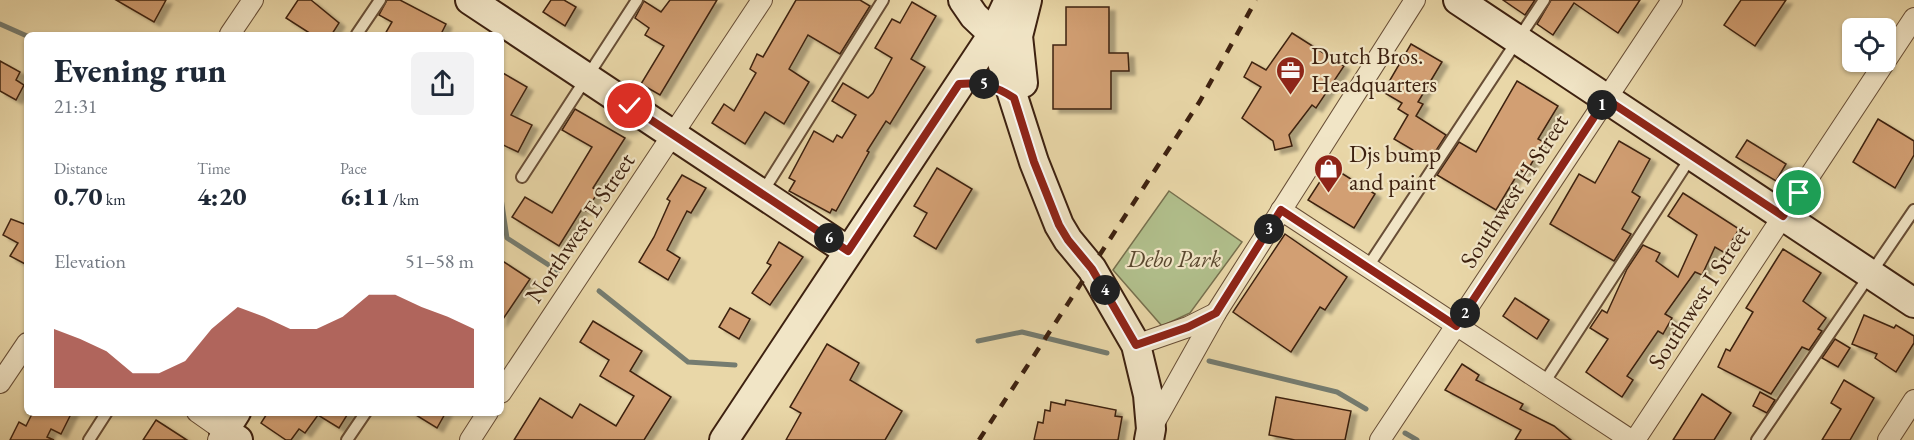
<!DOCTYPE html>
<meta charset="utf-8">
<style>
:root{--surface:#fff;--page:#f2f2f3;--text:#1f2937;--muted:#747a83;--accent:#8f2418}
body{margin:0;font-family:"EB Garamond",serif;background:var(--page);color:var(--text);height:100vh;display:flex;flex-direction:column;font-size:22px;white-space:nowrap}
*{box-sizing:border-box;margin:0}
p{font-size:20px;color:var(--muted)}
.icon{flex:none;width:33px;height:33px;fill:none;stroke:currentColor;stroke-width:2;stroke-linecap:round;stroke-linejoin:round}
.map{position:relative;flex:1;overflow:hidden}
.panel{position:absolute;left:24px;top:32px;width:480px;height:384px;display:flex;flex-direction:column;background:var(--surface);border-radius:9px;box-shadow:0 2px 4px #0004}
.panel>*{flex:none}
.controls{position:absolute;left:1842px;top:18px;display:grid;gap:12px}
.controls a{display:grid;place-items:center;width:54px;height:54px;border-radius:9px;background:var(--surface);box-shadow:0 2px 4px #0004;font-size:30px}
.pin{position:absolute;display:grid;place-items:center;width:51px;height:51px;color:#fff;margin:-26px;border:3px solid #fff;border-radius:50%;box-shadow:0 2px 6px #0007}
.km{position:absolute;width:30px;height:30px;margin:-15px;border-radius:50%;background:#222;color:#fff;font-size:16px;line-height:30px;text-align:center}
.round{display:grid;place-items:center;flex:none;width:63px;height:63px;border-radius:9px;background:var(--page)}
.summary{display:flex;align-items:center;justify-content:space-between;height:102px;padding:0 30px}
h1{font-size:33px;font-weight:800;line-height:45px}
.metrics{display:grid;grid-template-columns:repeat(3,1fr);gap:9px;height:102px;padding:6px 30px}
.metrics div{display:grid;align-content:center}
.metrics b{font-size:26px;font-weight:800}
.metrics small{font-size:16px;font-weight:400}
.metrics p{font-size:16px}
.chart{height:168px;padding:12px 30px}
.chart p{display:flex;justify-content:space-between}
.chart svg{width:100%;height:108px;margin-top:6px;fill:var(--accent);opacity:.7}
.map>svg:first-child{display:block}
.green{fill:#b1bf8c;stroke:#77704e;stroke-width:1.5}
.lines{fill:none;stroke-linecap:round;stroke-linejoin:round}
.stream{stroke:#757c70;stroke-width:5}
.building{fill:#d29f73;stroke:#3d2110;stroke-width:1.5;filter:url(#shadow)}
.lane-casing{stroke:#684e36;stroke-width:14}
.street-casing{stroke:#684e36;stroke-width:22}
.secondary-casing{stroke:#3d2110;stroke-width:32}
.lane{stroke:#f1e5c6;stroke-width:10}
.street{stroke:#f1e5c6;stroke-width:20}
.secondary{stroke:#f1e5c6;stroke-width:28}
.rail{stroke:#3d2110;stroke-width:4.5;stroke-dasharray:10 10;stroke-linecap:butt}
.route-casing{stroke:#fff;stroke-width:12}
.route{stroke:#8f2418;stroke-width:8}
.labels{text-anchor:middle;stroke-width:4.5;stroke-linejoin:round;paint-order:stroke}
.poi-label{font-size:24px;fill:#3d2110;stroke:#f1e5c6;text-anchor:start}
.street-label{font-size:24px;fill:#3d2110;stroke:#f1e5c6}
.park-label{font-size:24px;font-style:italic;fill:#5a482f;stroke:#f1e5c6}
</style>
<div class="map">
<svg width="1914" height="440" viewBox="0 0 1914 440">
<defs>
<filter id="shadow"><feDropShadow dx="6" dy="4" stdDeviation="1.5" flood-color="#0004"/></filter>
</defs>
<rect width="100%" height="100%" fill="#e9d7a8"/>
<filter id="stains"><feTurbulence type="fractalNoise" baseFrequency=".00333" numOctaves="4"/><feColorMatrix values="0 0 0 0 .2 0 0 0 0 .09 0 0 0 0 .02 0 0 0 .5 -.17"/></filter>
<radialGradient id="worn" r=".72"><stop offset=".6" stop-color="#630" stop-opacity="0"/><stop offset="1" stop-color="#630" stop-opacity=".3"/></radialGradient>
<polygon class="green" points="1169,191 1242,242 1190,313 1162,326 1113,270"/>
<g class="lines">
<g class="stream">
<polyline points="0,24 27,36"/>
<polyline points="501,198 507,238 558,271"/>
<polyline points="599,291 688,362 735,365"/>
<polyline points="978,341 1022,332 1107,353"/>
<polyline points="1209,361 1337,392 1366,409"/>
<polyline points="1405,433 1417,440"/>
</g>
</g>
<g class="building">
<polygon points="116,0 166,0 154,22"/>
<polygon points="298,0 311,0 339,23 332,34 311,34 286,18"/>
<polygon points="387,0 400,0 446,24 441,34 385,34 392,22 379,15"/>
<polygon points="551,0 564,0 576,7 565,26 543,12"/>
<polygon points="670,0 717,0 660,95 641,84 664,46 645,35 649,28 635,18 644,1 661,12"/>
<polygon points="796,0 860,0 870,6 840,54 808,35 789,69 809,82 784,124 765,112 745,144 712,123 724,104 734,111 756,73 750,69 757,54 763,57"/>
<polygon points="1503,0 1535,0 1525,15"/>
<polygon points="1551,0 1640,0 1618,33 1574,3 1553,35 1537,24"/>
<polygon points="1741,0 1786,0 1755,46 1724,25"/>
<polygon points="912,2 936,16 911,59 925,67 890,124 886,121 867,151 869,152 836,211 832,209 830,213 789,191 795,181 789,178 814,131 833,142 837,135 842,138 856,115 832,101 843,83 868,98 873,93 892,58 875,48 892,19 900,23"/>
<polygon points="1066,7 1109,7 1109,53 1128,53 1129,71 1111,71 1111,109 1053,109 1053,45 1066,45"/>
<polygon points="1292,33 1344,66 1316,108 1312,105 1289,135 1292,146 1275,150 1273,141 1242,118 1261,87 1244,77 1252,62 1266,70"/>
<polygon points="1411,44 1442,62 1418,102 1423,104 1416,116 1446,135 1430,160 1394,139 1408,115 1398,109 1402,103 1383,92"/>
<polygon points="0,61 20,72 16,80 24,85 16,100 0,91"/>
<polygon points="501,72 527,87 511,115 532,125 518,152 501,144"/>
<polygon points="1517,81 1558,106 1538,139 1544,142 1526,173 1520,170 1496,210 1437,175 1459,142 1476,152"/>
<polygon points="575,109 625,138 593,188 599,191 586,211 582,209 559,246 512,217 525,197 552,213 592,147 562,130"/>
<polygon points="1878,119 1914,141 1914,155 1895,188 1853,162"/>
<polygon points="1747,140 1786,164 1776,181 1736,157"/>
<polygon points="1619,141 1650,159 1632,192 1640,197 1622,229 1631,234 1614,261 1550,224 1579,174 1595,183"/>
<polygon points="1330,166 1375,194 1354,228 1308,200"/>
<polygon points="937,168 972,189 936,249 914,236 927,213 914,206"/>
<polygon points="682,175 706,188 691,213 687,211 667,250 680,258 668,280 639,262 654,237 670,201 667,199"/>
<polygon points="1683,193 1739,229 1725,253 1715,247 1702,275 1695,272 1665,314 1672,318 1663,334 1658,331 1627,376 1633,380 1622,397 1586,372 1608,339 1590,328 1602,310 1607,313 1627,269 1643,245 1660,253 1656,261 1678,277 1697,235 1668,216"/>
<polygon points="11,219 27,225 27,265 10,256 18,243 3,235"/>
<polygon points="1285,234 1347,277 1325,310 1320,307 1291,352 1233,312"/>
<polygon points="779,242 803,257 770,305 752,293 771,265 767,263"/>
<polygon points="1783,249 1821,273 1803,301 1826,318 1818,329 1822,331 1809,350 1802,347 1771,394 1718,367 1726,349 1730,351 1753,312 1746,308"/>
<polygon points="501,260 530,279 501,322"/>
<polygon points="1515,298 1549,320 1537,339 1503,316"/>
<polygon points="730,308 750,319 739,339 719,327"/>
<polygon points="1864,315 1894,328 1896,325 1914,336 1914,343 1896,372 1875,358 1877,354 1852,344"/>
<polygon points="593,321 642,351 630,371 671,397 644,440 514,440 540,398 572,418 580,404 616,426 634,396 600,376 609,360 580,342"/>
<polygon points="1835,339 1850,348 1838,367 1822,358"/>
<polygon points="827,344 859,363 850,380 902,411 885,440 786,440 801,413 790,407"/>
<polygon points="1462,364 1479,375 1476,380 1523,404 1520,409 1554,426 1571,440 1515,440 1521,430 1445,390"/>
<polygon points="1844,380 1874,398 1850,440 1822,440 1841,409 1831,403"/>
<polygon points="1760,392 1775,400 1767,413 1753,406"/>
<polygon points="1702,394 1731,413 1714,440 1673,440"/>
<polygon points="1276,397 1351,411 1345,440 1295,440 1269,435"/>
<polygon points="1066,400 1116,410 1115,416 1122,417 1118,440 1034,440 1038,422 1043,423 1045,410 1050,411 1051,402 1065,405"/>
<polygon points="33,412 72,412 61,434 51,429 47,437 54,440 10,440 19,422 26,426"/>
<polygon points="268,412 349,412 339,428 318,415 305,433 299,429 291,440 286,440 261,423"/>
<polygon points="411,412 446,412 437,428"/>
<polygon points="156,420 187,440 143,440"/>
</g>
<g class="lines">
<defs>
<g id="lane">
<polyline points="357,34 380,0"/>
<polyline points="522,177 637,0"/>
<polyline points="762,193 883,0"/>
<polyline points="1367,268 1544,0"/>
<polyline points="1544,383 1691,157"/>
<polyline points="89,440 107,412"/>
<polyline points="347,440 366,412"/>
<polyline points="1757,440 1914,210"/>
</g>
<g id="street">
<polyline points="230,34 253,0"/>
<polyline points="1281,210 1631,440"/>
<polyline points="1136,345 1188,327 1216,313"/>
<polyline points="0,383 27,343"/>
<polyline points="501,393 762,0"/>
<polyline points="197,412 224,431 218,440"/>
<polyline points="1152,427 1216,313 1415,0"/>
<polyline points="470,440 488,412"/>
<polyline points="1380,440 1672,0"/>
<polyline points="1635,440 1914,18"/>
<polyline points="1888,440 1914,400"/>
</g>
<g id="secondary">
<polyline points="470,0 848,251"/>
<polyline points="963,0 974,16 993,34 1034,162 1059,225 1068,240 1092,269 1136,345 1148,395 1151,429 1149,440"/>
<polyline points="1458,0 1914,303"/>
<polyline points="1023,83 1018,36 1027,0"/>
<polyline points="236,412 224,431 238,440"/>
<polyline points="724,440 993,34 1009,0"/>
</g>
</defs>
<use href="#lane" class="lane-casing"/>
<use href="#street" class="street-casing"/>
<use href="#secondary" class="secondary-casing"/>
<use href="#lane" class="lane"/>
<use href="#street" class="street"/>
<use href="#secondary" class="secondary"/>
<polyline class="rail" points="979,440 1200,101 1256,0"/>
</g>
<g class="lines">
<defs>
<path id="route" d="M 630,106 L 848,251 L 959,84 C 981,82 996,86 1014,98 L 1034,162 L 1059,225 L 1068,240 L 1092,269 L 1136,345 L 1188,327 L 1216,313 L 1281,210 L 1456,326 L 1606,99 L 1783,216 L 1799,193"/>
</defs>
<use href="#route" class="route-casing"/>
<use href="#route" class="route"/>
</g>
<defs>
<symbol id="office-pin" viewBox="-11 -11 22 30"><path d="M0 17L-7.5 6A9.5 9.5 0 1 1 7.5 6Z" fill="#8f2418" stroke="#f1e5c6"/><path d="M-6-3h4V-5.5h4V-3h4V5H-6ZM-1-4.5V-3h2v-1.5ZM-6 0V1H6V0Z" fill="#fff"/></symbol>
<symbol id="shop-pin" viewBox="-11 -11 22 30"><path d="M0 17L-7.5 6A9.5 9.5 0 1 1 7.5 6Z" fill="#8f2418" stroke="#f1e5c6"/><path d="M-5-2.5h2.3a2.7 3.5 0 0 1 5.4 0H5L5.5 6h-11ZM-1.5-2.5h3a1.5 2.3 0 0 0-3 0Z" fill="#fff"/></symbol>
</defs>
<g fill-rule="evenodd">
<use href="#office-pin" x="1274" y="54" width="33" height="45"/>
<use href="#shop-pin" x="1312" y="152" width="33" height="45"/>
</g>
<g class="labels">
<g class="poi-label">
<text x="1311" y="64">Dutch Bros.<tspan x="1311" dy="28">Headquarters</tspan></text>
<text x="1349" y="162">Djs bump<tspan x="1349" dy="28">and paint</tspan></text>
</g>
<g class="street-label">
<text transform="translate(1514 191) rotate(-57)" y="8">Southwest H Street</text>
<text transform="translate(580 228) rotate(-56)" y="8">Northwest E Street</text>
<text transform="translate(1699 297) rotate(-57)" y="8">Southwest I Street</text>
</g>
<g class="park-label">
<text x="1174" y="267">Debo Park</text>
</g>
</g>
<rect width="100%" height="100%" filter="url(#stains)"/>
<rect width="100%" height="100%" fill="url(#worn)"/>
</svg>
<div class="controls">
<a><svg class="icon" aria-label="locate" viewBox="0 0 24 24"><circle cx="12" cy="12" r="6"/><path d="M12 2v4M12 18v4M2 12h4M18 12h4"/></svg></a>
</div>
<div class="pin" style="left:1799px;top:193px;background:#1e9e55"><svg class="icon" aria-label="arrive" viewBox="0 0 24 24"><path d="M6 21V4h12l-3 4 3 4H6"/></svg></div>
<div class="pin" style="left:630px;top:106px;background:#d93025"><svg class="icon" aria-label="check" viewBox="0 0 24 24"><path d="M5 12l5 5 9-10"/></svg></div>
<b class="km" style="left:1602px;top:105px">1</b>
<b class="km" style="left:1465px;top:313px">2</b>
<b class="km" style="left:1269px;top:229px">3</b>
<b class="km" style="left:1105px;top:290px">4</b>
<b class="km" style="left:984px;top:84px">5</b>
<b class="km" style="left:829px;top:238px">6</b>
<section class="panel">
<div class="summary"><div><h1>Evening run</h1><p>21:31</p></div><a class="round"><svg class="icon" aria-label="share" viewBox="0 0 24 24"><path d="M12 15V3M7 8l5-5 5 5M5 13v7h14v-7"/></svg></a></div>
<div class="metrics">
<div><p>Distance</p><b>0.70<small> km</small></b></div>
<div><p>Time</p><b>4:20</b></div>
<div><p>Pace</p><b>6:11<small> /km</small></b></div>
</div>
<div class="chart"><p><span>Elevation</span>51–58 m</p>
<svg viewBox="0 0 160 44" preserveAspectRatio="none"><path d="M0 44V20L10 24L20 29L30 38L40 38L50 33L60 20L70 11L80 15L90 20L100 20L110 15L120 6L130 6L140 11L150 15L160 20V44z"/></svg>
</div>
</section>
</div>
